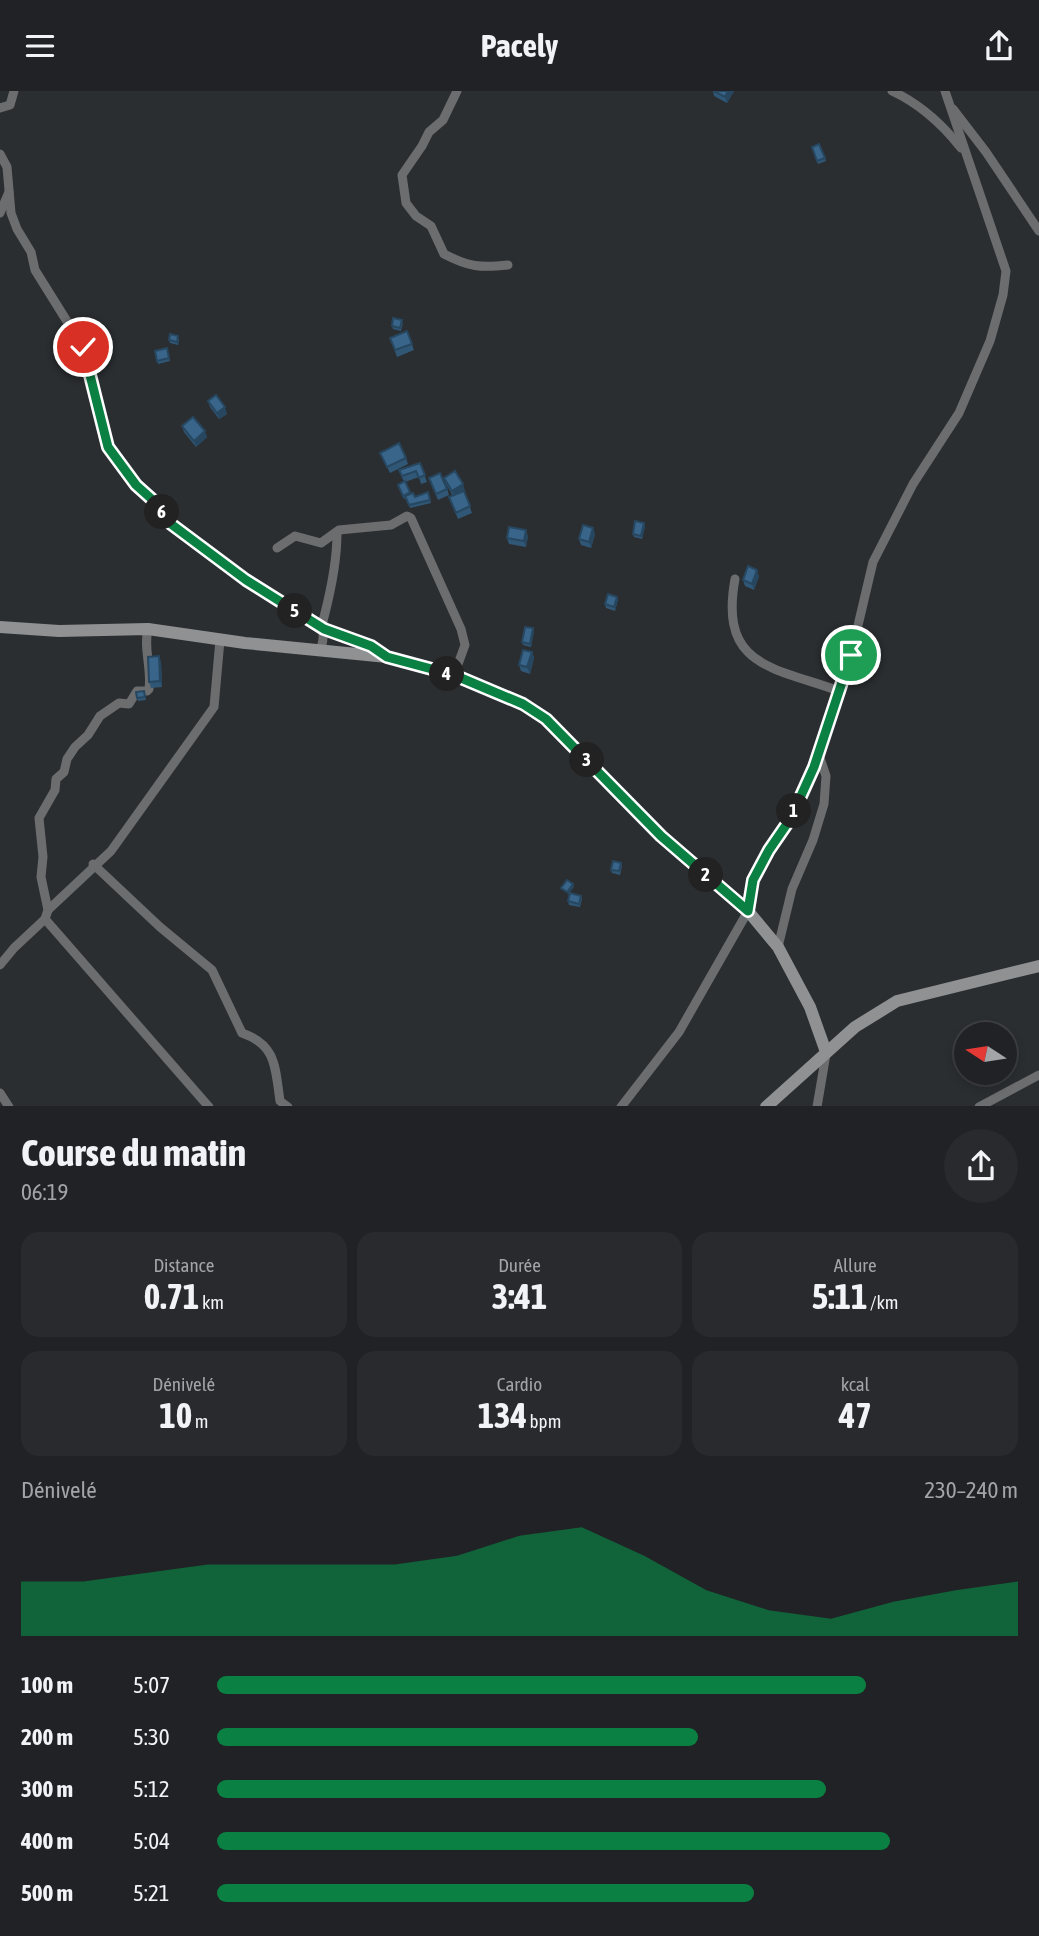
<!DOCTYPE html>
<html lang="fr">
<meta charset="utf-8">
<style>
:root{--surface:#202225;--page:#282a2d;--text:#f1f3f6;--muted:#a2a4a7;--line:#3d3f42;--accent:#0b8043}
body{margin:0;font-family:"Asap Condensed",sans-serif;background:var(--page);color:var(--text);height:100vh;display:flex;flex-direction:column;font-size:26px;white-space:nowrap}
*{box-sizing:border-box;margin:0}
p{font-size:23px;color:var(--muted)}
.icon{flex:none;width:38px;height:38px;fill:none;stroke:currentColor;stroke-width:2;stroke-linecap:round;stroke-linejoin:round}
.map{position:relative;height:1015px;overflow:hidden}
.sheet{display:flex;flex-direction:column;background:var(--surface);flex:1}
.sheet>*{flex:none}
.needle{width:46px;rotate:282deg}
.fabs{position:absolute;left:954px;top:931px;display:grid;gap:14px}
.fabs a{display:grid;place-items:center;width:63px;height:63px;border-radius:50%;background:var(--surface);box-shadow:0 4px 10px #0003,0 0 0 2px var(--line);font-size:35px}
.pin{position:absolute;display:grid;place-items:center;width:60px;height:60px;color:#fff;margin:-30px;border:4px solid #fff;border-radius:50%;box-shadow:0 2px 7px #0007}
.km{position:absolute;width:35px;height:35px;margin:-18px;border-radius:50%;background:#222;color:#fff;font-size:19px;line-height:35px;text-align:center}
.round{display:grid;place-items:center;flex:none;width:74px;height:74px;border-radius:37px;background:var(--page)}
.summary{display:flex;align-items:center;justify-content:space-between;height:119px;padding:0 21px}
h1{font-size:38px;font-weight:700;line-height:52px}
.figures{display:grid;grid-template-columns:repeat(3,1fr);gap:10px;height:119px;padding:7px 21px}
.figures div{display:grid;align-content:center;border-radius:18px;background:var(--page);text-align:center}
.figures b{font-size:35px;font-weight:700}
.figures small{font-size:19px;font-weight:400}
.figures p{font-size:19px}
.chart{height:196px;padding:14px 21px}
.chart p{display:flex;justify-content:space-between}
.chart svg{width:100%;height:126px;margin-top:7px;fill:var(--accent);opacity:.7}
ul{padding:0 21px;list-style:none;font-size:23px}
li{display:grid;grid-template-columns:112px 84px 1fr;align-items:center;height:52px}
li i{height:18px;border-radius:9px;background:var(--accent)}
header{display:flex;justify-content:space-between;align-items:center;height:91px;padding:0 21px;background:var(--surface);font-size:32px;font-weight:700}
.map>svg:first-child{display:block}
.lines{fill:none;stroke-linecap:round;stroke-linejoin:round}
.street{stroke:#6c6d6f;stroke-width:9}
.secondary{stroke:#8f9193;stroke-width:12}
.wall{fill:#305776}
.shaded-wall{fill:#274760}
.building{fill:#386589;stroke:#274760;stroke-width:2}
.route-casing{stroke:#fff;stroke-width:14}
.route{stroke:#0b8043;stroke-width:9}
</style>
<header><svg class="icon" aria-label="menu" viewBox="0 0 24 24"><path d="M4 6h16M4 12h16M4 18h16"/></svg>Pacely<svg class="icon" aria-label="share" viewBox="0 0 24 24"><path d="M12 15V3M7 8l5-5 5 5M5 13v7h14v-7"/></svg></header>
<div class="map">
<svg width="1039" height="1016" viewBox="0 0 1039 1016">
<rect width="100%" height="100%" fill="#2b2e31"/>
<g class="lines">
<g class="street">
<path d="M 457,0 L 443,29 L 429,41 L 422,55 L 402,84 L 406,112 L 416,125 L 431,135 L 444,163 C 469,176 480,177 508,174"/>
<path d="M 892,0 C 920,13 942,33 961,57"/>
<polyline points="0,17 10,14 14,0"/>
<polyline points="953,18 986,61 1039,140"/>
<polyline points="0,63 7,76 11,122 17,138 31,161 35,179 83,256 108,356 136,394 154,411 171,433 246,489 324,539 371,555 386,565"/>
<polyline points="0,122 9,101"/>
<polyline points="277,457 295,445 321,452 339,439 391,434 407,425 411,427 461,538 465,554 454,584"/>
<path d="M 735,488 C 719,576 773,576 839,600"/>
<path d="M 320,559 C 327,544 320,538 324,526 C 331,499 337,471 337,442"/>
<path d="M 93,773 L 160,836 L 212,879 L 242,942 C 277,954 275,977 280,1010 L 288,1016"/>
<polyline points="48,819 111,760 214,616 220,549"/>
<polyline points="45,828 209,1016"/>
<polyline points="778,856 792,798 813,749 824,713 826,685 819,664"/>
<path d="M 0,874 L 14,857 L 45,828 L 48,819 L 41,786 L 43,766 L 39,727 L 55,699 L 56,688 L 64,681 L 67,668 L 75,656 L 88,644 L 100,625 L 119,612 L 129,613 L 137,600 L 147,600 L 149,598 C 152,578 143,557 148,538"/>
<polyline points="0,1002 9,1016"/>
<polyline points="621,1016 679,941 748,820 753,789 769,759 791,727 814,676 851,564 873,471 913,393 959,322 990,250 1003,204 1006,180 945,0"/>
<polyline points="817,1016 826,963"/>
<polyline points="979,1016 1039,984"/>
</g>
<g class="secondary">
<polyline points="0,536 59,540 148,538 245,552 387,566 454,584 523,613 546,628 661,745 748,820 778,856 810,916 826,961"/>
<polyline points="766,1016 855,936 897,910 1039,875"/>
</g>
</g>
<g class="wall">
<polygon points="713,0 734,0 727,12 714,5"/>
<polygon points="819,53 826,70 818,73 812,56"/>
<polygon points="403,232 401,240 393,238 392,235"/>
<polygon points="407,240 414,259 397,266 390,247"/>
<polygon points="179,248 178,254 170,252 169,249"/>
<polygon points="167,257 170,270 158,273 155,260"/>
<polygon points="208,310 227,323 219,328 210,316"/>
<polygon points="182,335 207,346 196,356 184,341"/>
<polygon points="380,362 406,367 408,373 390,382"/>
<polygon points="420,372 427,391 421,393 419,386 405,391 411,403 415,406 428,401 431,412 410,417 406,407 404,408 398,394 404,391 399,379"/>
<polygon points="444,387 465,400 464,400 472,422 458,428 449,406 453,405 446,393"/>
<polygon points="431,393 447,398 449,404 438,409"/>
<polygon points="644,432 645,435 642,448 634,446 633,443"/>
<polygon points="595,443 591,457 581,454 579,448"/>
<polygon points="528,445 526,456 509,453 507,447"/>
<polygon points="759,485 754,499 745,495 743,489"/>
<polygon points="617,506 618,509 615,520 606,517 605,513"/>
<polygon points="534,540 531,556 523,554 522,551"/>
<polygon points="532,561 534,567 530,583 521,580 519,574"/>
<polygon points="161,571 162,596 151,597 149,591"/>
<polygon points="144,600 146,609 138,610 137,607"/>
<polygon points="621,772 622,775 620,784 612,782 611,779"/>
<polygon points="581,805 582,808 580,816 569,814 568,810"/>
</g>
<g class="shaded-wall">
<polygon points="728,0 734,0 727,12 725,6"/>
<polygon points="225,316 227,323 219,328 217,322"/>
<polygon points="205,340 207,346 196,356 194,350"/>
<polygon points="463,393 465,400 455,406 452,400"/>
<polygon points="644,432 645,435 642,448 641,445"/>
<polygon points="593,437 595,443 591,457 589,451"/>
<polygon points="526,439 528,445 526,456 524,450"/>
<polygon points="757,479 759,485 754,499 752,493"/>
<polygon points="617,506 618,509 615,520 614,516"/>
<polygon points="533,537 534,540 531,556 530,553"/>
<polygon points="532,561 534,567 530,583 527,576"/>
<polygon points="159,565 161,571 162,596 160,590"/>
<polygon points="573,793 574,796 568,804 567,801"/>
</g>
<g class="building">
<polygon points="714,0 728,0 725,6"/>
<polygon points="819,53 825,67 817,70 812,56"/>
<polygon points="393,227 402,229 400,237 392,235"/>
<polygon points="407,240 412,253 395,259 390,247"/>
<polygon points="170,243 178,245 177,251 169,249"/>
<polygon points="167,257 169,267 157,270 155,260"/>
<polygon points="216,304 225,316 217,322 208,310"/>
<polygon points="193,326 205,340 194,350 182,335"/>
<polygon points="399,352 406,367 387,376 380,362"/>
<polygon points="420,372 425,384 419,387 416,380 402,385 399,379"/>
<polygon points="455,380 463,393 452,400 444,387"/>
<polygon points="440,382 447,398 436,403 429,387"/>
<polygon points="405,390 410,401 403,405 398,394"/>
<polygon points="464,400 470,415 456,422 449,406"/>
<polygon points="428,401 430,409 409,414 405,405 413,402 415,406"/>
<polygon points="635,430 644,432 641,445 633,443"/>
<polygon points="583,434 593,437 589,451 579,448"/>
<polygon points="509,436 526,439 524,450 507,447"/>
<polygon points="748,475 757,479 752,493 743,489"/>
<polygon points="608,503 617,506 614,516 605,513"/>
<polygon points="525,536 533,537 530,553 522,551"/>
<polygon points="523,559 532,561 527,576 519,574"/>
<polygon points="159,565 160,590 149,591 148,566"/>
<polygon points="144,600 145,606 137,607 136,601"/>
<polygon points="613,770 621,772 619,780 611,779"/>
<polygon points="567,789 573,793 567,801 561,797"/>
<polygon points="570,802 581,805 579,813 568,810"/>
</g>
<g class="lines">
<defs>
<polyline id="route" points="83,256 108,356 136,394 155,411 171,433 246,489 324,538 371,555 387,566 454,584 523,613 546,628 661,745 748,820 753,789 769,759 791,727 814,676 851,564"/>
</defs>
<use href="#route" class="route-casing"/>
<use href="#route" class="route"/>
</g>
</svg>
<div class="fabs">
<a><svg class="needle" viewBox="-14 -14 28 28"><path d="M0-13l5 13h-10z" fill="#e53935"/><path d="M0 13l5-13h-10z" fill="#a2a4a7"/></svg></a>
</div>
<div class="pin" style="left:851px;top:564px;background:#1e9e55"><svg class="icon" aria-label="arrive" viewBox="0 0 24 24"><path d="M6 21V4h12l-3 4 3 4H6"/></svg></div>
<div class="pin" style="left:83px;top:256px;background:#d93025"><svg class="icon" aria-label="check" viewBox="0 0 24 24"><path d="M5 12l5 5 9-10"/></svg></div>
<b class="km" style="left:794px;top:720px">1</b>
<b class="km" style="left:706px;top:784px">2</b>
<b class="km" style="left:587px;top:669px">3</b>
<b class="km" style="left:447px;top:583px">4</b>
<b class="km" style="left:295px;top:520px">5</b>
<b class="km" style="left:162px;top:421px">6</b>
</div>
<section class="sheet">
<div class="summary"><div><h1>Course du matin</h1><p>06:19</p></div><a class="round"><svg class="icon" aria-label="share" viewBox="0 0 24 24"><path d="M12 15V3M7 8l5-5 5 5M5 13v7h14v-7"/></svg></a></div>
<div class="figures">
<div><p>Distance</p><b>0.71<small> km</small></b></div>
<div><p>Durée</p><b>3:41</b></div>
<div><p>Allure</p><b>5:11<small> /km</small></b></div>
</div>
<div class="figures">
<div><p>Dénivelé</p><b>10<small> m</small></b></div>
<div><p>Cardio</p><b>134<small> bpm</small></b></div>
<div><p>kcal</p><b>47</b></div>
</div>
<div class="chart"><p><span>Dénivelé</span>230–240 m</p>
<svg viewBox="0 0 160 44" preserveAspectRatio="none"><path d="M0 44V25L10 25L20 22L30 19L40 19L50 19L60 19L70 16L80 9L90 6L100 16L110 28L120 35L130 38L140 32L150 28L160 25V44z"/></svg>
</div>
<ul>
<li><b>100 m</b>5:07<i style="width:81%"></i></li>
<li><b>200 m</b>5:30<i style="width:60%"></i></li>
<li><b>300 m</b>5:12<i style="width:76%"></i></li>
<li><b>400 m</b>5:04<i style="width:84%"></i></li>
<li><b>500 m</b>5:21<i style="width:67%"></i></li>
</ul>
</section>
